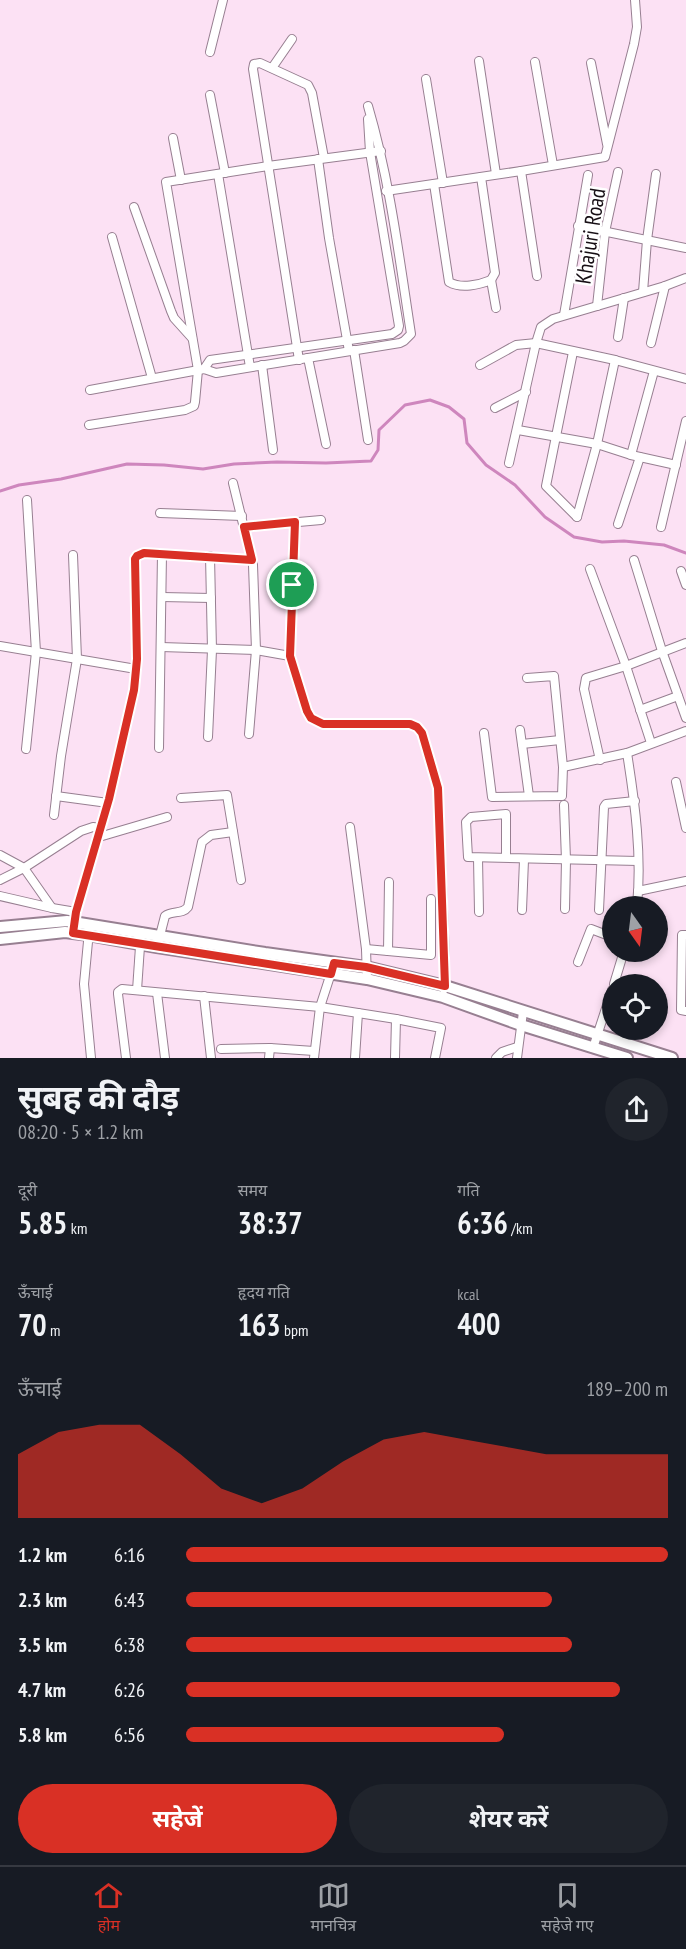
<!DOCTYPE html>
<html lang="hi">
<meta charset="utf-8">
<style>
:root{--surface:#171b24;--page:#20242c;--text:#f1f3f6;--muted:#9ea1a6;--line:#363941;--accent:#d93025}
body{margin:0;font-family:"PT Sans Narrow","Noto Sans Devanagari",sans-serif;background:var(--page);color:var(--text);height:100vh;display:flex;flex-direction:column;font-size:22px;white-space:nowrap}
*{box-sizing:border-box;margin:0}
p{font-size:20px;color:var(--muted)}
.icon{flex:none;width:33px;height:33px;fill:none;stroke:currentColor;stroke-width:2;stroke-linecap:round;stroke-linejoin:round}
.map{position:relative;height:1058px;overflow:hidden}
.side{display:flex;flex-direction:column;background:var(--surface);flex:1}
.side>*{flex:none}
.needle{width:39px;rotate:166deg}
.buttons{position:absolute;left:602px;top:896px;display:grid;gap:12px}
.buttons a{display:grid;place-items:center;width:66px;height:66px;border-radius:50%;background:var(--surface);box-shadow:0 3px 9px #0003;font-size:30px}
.pin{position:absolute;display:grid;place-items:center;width:51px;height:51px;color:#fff;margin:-26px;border:3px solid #fff;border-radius:50%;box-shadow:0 2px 6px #0007}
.round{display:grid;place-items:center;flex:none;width:63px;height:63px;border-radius:32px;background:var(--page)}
.head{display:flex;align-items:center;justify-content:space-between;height:102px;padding:0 18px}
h1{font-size:33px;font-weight:700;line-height:45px}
.stats{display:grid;grid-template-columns:repeat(3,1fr);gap:9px;height:102px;padding:6px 18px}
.stats div{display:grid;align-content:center}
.stats b{font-size:30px;font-weight:700}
.stats small{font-size:16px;font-weight:400}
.stats p{font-size:16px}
.chart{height:168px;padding:12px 18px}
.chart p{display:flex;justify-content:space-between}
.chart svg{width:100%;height:108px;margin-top:6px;fill:var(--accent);opacity:.7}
.primary-button{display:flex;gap:12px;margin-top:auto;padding:12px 18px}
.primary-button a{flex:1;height:69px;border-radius:36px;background:var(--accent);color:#fff;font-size:24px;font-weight:700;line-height:69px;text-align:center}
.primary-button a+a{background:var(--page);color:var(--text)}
ul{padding:0 18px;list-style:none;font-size:20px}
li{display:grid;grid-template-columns:96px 72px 1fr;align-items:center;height:45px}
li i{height:15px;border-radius:8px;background:var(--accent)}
.tabs{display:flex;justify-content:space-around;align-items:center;height:84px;border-top:2px solid var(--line);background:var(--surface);font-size:16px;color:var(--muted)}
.tabs a{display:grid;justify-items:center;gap:3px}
.tabs .current{color:var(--accent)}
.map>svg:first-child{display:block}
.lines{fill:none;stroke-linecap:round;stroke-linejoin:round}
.stream{stroke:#ce86bd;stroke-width:3}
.street-casing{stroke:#977f91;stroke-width:10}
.secondary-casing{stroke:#977f91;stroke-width:14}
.street{stroke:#fff;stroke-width:8}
.secondary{stroke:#fff;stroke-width:10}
.route-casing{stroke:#fff;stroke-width:12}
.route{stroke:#d93025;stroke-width:8}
.labels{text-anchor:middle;stroke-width:5;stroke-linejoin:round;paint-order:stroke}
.street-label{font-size:22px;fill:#170f15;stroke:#fff}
</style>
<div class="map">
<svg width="686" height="1058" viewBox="0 0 686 1058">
<rect width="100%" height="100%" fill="#fce1f4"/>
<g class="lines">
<polyline class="stream" points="0,491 19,485 61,479 127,464 164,465 203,469 234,464 277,462 326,463 371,461 378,450 379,430 405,405 430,400 449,407 464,419 467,443 486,465 515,485 545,517 574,537 602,542 624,541 664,545 686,553"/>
<defs>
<g id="street">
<polyline points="210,52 223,0"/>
<polyline points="479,61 496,174"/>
<polyline points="535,62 553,165"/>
<polyline points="591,63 607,144"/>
<polyline points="272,68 292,39"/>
<polyline points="426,79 443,183"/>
<polyline points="210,95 225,173"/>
<polyline points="173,138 181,180"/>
<polyline points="318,159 329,238 349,351"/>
<polyline points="521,171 537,276"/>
<polyline points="218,174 250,367"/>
<path d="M 434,184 L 449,282 C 461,289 479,285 491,280 L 495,273 L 481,177"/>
<polyline points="386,191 521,171 605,157 634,44 637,27 635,0"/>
<polyline points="134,207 171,311 174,318 192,338"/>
<polyline points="578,226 686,248"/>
<polyline points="112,237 152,378"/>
<polyline points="491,280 496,308"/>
<polyline points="643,292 647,240 656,174"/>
<polyline points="597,306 605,232 618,172"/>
<polyline points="564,315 588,175"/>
<polyline points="618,337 624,298"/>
<polyline points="651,343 665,286"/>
<polyline points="354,350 368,440"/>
<polyline points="573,352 546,486 577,517"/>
<polyline points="308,358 326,444"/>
<polyline points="299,360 253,69 254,64 260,63 308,85 312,93 324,158"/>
<polyline points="262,365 273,450"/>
<polyline points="480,365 516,345 536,343 615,360 686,379"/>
<polyline points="204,369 210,360 392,334 398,330 399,326 370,152 368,119"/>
<path d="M 90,390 L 204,369 L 216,373 L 400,343 L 404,341 L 411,334 C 399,256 390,181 368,106"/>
<polyline points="495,408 526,392"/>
<polyline points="89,425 185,410 194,406 195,402 198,370 166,182 268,166 381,151"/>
<polyline points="518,430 597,444 631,455 676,465"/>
<polyline points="631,455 654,371"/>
<polyline points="509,463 536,343 541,327 553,319 665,286 686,278"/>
<polyline points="233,483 253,565 256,650 249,734"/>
<polyline points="160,513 242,516"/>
<polyline points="577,517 597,444 615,360"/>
<polyline points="295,522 290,656 307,711 311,718 323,724 410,724 417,727 422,733 438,788 445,958 444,989"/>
<polyline points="618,524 640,457"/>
<polyline points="244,527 321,520"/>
<polyline points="661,527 686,421"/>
<polyline points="634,560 662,651 686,718"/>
<polyline points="590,569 626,666 651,743"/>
<polyline points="681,571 686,585"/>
<polyline points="162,597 211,598"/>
<polyline points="0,646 136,669"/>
<polyline points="161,647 256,650 290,656"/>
<polyline points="640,710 678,696"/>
<polyline points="520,730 529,796"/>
<polyline points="484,733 492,797 562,796 563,767 554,676 527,678"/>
<polyline points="208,737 212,650 210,556"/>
<polyline points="522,744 560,740"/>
<polyline points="159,748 162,554"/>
<polyline points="26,749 36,652 27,500"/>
<path d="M 627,753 C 635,803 642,856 637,906"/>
<polyline points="600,760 584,689 586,678 626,666 686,643"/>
<polyline points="563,767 627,753 686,731"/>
<polyline points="676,782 686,828"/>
<polyline points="56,796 108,803"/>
<polyline points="181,798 227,795 241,880"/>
<polyline points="564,805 566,860 565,909"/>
<polyline points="54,815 61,756 77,659 73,555"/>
<polyline points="350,827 366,949 367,979"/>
<polyline points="99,837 167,817"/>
<polyline points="0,855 24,868 52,908"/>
<polyline points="478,858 479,912"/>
<polyline points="506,858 506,814 471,817 466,822 468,857 638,861"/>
<polyline points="0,880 24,868 81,831 93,827 101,828"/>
<polyline points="638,891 686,881"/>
<polyline points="0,896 52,908 76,912"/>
<polyline points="522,910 524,860"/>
<polyline points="599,910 604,807 606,804 635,801"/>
<polyline points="74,925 76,912 109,799 134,690 137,659 135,559 137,556 144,553 252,560"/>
<polyline points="89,931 84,984 91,1058"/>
<polyline points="686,935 682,935 681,1010 686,1011"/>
<path d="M 157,947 L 165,916 C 172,910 182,915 188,907 L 202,842 L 211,835 L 233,832"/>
<polyline points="366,949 431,955 431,899"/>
<polyline points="388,951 389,882"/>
<polyline points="578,962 591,929 612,937"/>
<polyline points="614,984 624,951"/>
<polyline points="137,990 141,932"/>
<polyline points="157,993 165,1058"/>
<polyline points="204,996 211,1058"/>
<polyline points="593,1048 612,990"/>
<polyline points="221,1049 270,1048 314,1051"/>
<polyline points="126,1058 118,994 118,992 122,989 320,1007 396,1019 441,1028 435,1058"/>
<polyline points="269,1058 270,1048"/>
<polyline points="314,1058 320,1007 332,970"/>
<polyline points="355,1058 358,1013"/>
<polyline points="395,1058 396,1019"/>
<polyline points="496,1058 502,1052 517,1047"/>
<polyline points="517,1058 523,1012"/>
</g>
<g id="secondary">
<polyline points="0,927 67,921 265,953 366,967 445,986 672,1058"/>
<polyline points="0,939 65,932 89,935 157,947 367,979 443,997 521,1025 627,1058"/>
</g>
</defs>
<use href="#street" class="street-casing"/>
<use href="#secondary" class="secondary-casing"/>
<use href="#street" class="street"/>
<use href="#secondary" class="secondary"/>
</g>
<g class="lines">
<defs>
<polygon id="route" points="295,522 290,656 307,711 311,718 323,724 410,724 417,727 422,733 438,788 445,986 366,967 334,963 331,974 73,933 76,912 109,799 134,690 137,659 135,559 137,556 144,553 252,560 244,527"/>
</defs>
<use href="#route" class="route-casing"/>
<use href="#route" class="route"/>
</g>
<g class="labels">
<g class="street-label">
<text transform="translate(590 236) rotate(-81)" y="8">Khajuri Road</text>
</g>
</g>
</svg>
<div class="buttons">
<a><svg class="needle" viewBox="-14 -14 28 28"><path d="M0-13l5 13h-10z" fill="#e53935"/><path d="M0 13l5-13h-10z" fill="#9ea1a6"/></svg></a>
<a><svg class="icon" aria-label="locate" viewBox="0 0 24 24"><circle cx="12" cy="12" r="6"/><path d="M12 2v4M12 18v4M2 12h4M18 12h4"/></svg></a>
</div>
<div class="pin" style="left:292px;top:585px;background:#1e9e55"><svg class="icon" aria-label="arrive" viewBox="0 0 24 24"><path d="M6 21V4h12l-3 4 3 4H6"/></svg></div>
</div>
<section class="side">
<div class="head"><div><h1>सुबह की दौड़</h1><p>08:20 · 5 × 1.2 km</p></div><a class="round"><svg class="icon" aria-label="share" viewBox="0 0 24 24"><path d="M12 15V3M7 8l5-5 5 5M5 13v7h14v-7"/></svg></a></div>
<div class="stats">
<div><p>दूरी</p><b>5.85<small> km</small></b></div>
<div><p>समय</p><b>38:37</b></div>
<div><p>गति</p><b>6:36<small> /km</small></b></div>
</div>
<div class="stats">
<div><p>ऊँचाई</p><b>70<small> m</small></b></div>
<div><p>हृदय गति</p><b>163<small> bpm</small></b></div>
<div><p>kcal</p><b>400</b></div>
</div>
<div class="chart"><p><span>ऊँचाई</span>189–200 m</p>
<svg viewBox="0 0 160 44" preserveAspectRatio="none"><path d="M0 44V18L10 9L20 6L30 6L40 18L50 32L60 38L70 32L80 21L90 12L100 9L110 12L120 15L130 18L140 18L150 18L160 18V44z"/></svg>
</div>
<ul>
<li><b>1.2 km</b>6:16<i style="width:100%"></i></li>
<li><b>2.3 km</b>6:43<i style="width:76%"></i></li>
<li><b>3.5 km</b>6:38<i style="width:80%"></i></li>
<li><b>4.7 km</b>6:26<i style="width:90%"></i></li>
<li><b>5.8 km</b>6:56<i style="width:66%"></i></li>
</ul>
<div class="primary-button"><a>सहेजें</a><a>शेयर करें</a></div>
</section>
<nav class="tabs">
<a class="current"><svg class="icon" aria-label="home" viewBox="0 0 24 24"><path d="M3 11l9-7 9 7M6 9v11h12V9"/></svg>होम</a>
<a><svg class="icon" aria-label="map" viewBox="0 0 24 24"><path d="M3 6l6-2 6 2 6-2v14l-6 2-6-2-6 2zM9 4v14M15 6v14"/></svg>मानचित्र</a>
<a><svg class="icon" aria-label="saved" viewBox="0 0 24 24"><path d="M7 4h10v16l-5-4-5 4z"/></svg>सहेजे गए</a>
</nav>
